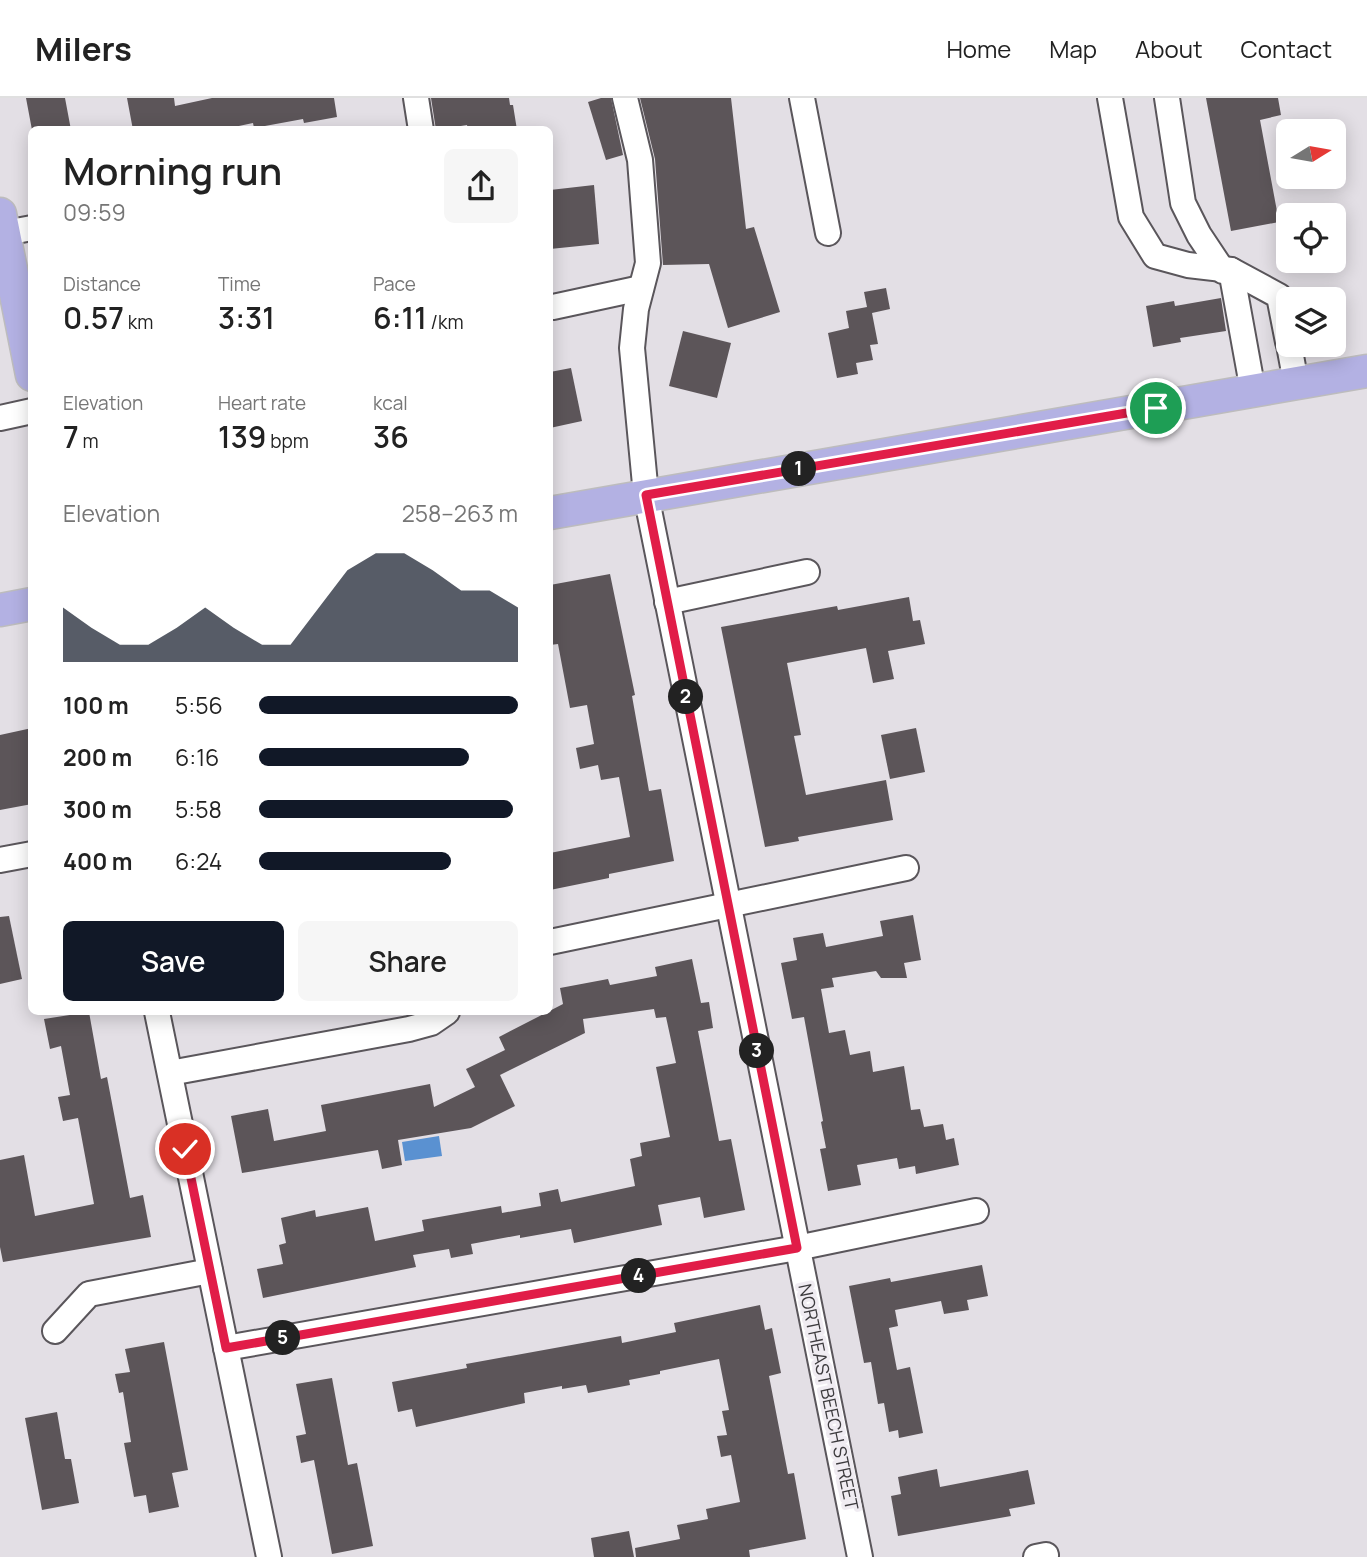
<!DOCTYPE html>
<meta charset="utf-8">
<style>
:root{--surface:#fff;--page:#f6f6f6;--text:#222;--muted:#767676;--line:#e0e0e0;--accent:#111827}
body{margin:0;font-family:Manrope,sans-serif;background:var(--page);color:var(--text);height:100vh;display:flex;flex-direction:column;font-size:26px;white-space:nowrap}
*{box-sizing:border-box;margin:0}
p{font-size:23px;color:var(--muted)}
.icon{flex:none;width:38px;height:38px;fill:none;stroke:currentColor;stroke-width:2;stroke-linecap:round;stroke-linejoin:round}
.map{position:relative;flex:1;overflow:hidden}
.details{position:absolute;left:28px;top:28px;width:525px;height:889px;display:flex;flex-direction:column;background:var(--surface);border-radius:10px;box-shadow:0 4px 18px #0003}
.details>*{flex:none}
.needle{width:46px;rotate:79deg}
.controls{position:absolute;left:1276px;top:21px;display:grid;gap:14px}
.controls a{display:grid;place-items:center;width:70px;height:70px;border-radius:10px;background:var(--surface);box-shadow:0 4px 18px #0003;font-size:35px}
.pin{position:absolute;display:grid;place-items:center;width:60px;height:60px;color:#fff;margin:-30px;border:4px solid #fff;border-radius:50%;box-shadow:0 2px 7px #0007}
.km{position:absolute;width:35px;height:35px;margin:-18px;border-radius:50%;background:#222;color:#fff;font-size:19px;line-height:35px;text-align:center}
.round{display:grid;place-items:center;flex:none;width:74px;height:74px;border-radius:10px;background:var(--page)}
.head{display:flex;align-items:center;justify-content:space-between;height:119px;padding:0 35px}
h1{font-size:38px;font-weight:600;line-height:52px}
.stats{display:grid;grid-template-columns:repeat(3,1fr);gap:10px;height:119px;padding:7px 35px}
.stats div{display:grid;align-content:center}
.stats b{font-size:30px;font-weight:600}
.stats small{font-size:19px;font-weight:400}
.stats p{font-size:19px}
.chart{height:196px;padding:14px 35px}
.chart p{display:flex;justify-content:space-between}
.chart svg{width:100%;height:126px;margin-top:7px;fill:var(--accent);opacity:.7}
.button{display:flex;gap:14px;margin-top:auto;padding:14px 35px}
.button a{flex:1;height:80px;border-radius:10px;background:var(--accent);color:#fff;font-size:28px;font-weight:600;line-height:80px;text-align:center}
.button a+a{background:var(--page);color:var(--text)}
ul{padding:0 35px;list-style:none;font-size:23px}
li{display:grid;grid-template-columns:112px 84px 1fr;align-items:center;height:52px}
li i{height:18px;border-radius:9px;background:var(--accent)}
header{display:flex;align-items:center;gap:42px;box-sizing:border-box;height:98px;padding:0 35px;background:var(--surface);border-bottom:2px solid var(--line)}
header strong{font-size:33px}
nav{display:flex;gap:38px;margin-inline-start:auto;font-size:24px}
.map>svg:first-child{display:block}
.water{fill:#5a91d1}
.building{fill:#5c5559}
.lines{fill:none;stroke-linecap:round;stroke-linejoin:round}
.minor-casing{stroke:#5a565b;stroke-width:28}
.major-casing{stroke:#bdbcbd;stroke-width:35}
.minor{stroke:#fff;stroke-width:24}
.major{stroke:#b3b1e3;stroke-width:32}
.route-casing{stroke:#fff;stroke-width:14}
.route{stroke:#e11d48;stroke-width:9}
.labels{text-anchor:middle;stroke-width:7;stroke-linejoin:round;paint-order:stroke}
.street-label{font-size:18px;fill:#3d3b3e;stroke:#f0ecf2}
</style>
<header>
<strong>Milers</strong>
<nav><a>Home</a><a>Map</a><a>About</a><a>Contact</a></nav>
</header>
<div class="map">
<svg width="1367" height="1459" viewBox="0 0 1367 1459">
<rect width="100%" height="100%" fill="#e3dfe5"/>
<polygon class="water" points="439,1038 442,1058 405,1063 402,1044"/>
<g class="building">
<polygon points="26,0 65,0 71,32 32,32"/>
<polygon points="127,0 174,0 175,8 212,0 334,0 337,19 304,25 303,21 254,30 253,25 220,32 133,32"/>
<polygon points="431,0 509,0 510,7 513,7 517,32 468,32 467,27 436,32"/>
<polygon points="601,0 611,0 623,57 606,62 588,4"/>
<polygon points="640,0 731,0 746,131 754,129 780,214 728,230 709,166 663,167 655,61"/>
<polygon points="1206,0 1278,0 1281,17 1260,22 1279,124 1231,133"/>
<polygon points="594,87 599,146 550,151 550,92"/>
<polygon points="886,190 890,211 872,215 878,246 870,247 873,262 856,265 858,276 837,280 828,235 849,230 846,213 867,209 864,194"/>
<polygon points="1221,200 1226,233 1180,240 1181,244 1153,249 1146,208 1174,203 1175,208"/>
<polygon points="683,233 731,245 717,300 669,288"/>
<polygon points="571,270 582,323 550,330 550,274"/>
<polygon points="610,476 635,597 632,598 649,693 661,691 674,763 609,776 609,780 550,792 550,755 630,739 619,679 601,682 598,667 580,671 576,650 594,646 587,607 570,610 558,546 550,547 550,487"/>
<polygon points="909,499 913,523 920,522 925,546 888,553 894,581 873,585 866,550 787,565 801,637 794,638 806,697 886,682 893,722 798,739 799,743 765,749 721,529 837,508 838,512"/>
<polygon points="32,630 32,706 0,712 0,637"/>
<polygon points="916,630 925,674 890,681 881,637"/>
<polygon points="913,817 921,862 904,865 907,880 881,880 876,873 832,880 834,889 821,891 829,935 845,932 850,957 870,953 873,974 904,968 911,1012 920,1011 924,1029 943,1026 946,1042 954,1040 959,1067 916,1076 915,1068 899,1071 897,1060 857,1067 861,1087 828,1093 820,1051 826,1050 821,1024 823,1023 804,919 792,921 781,865 797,862 793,840 823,835 826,849 883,838 880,823"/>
<polygon points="9,818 22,881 0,886 0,819"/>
<polygon points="692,861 701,905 709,904 713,930 698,933 719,1043 731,1041 745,1112 704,1120 700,1099 658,1107 662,1127 574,1145 571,1131 520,1140 520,1137 471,1146 473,1156 451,1160 449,1151 413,1157 416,1169 263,1200 257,1171 283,1166 279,1147 286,1145 281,1120 315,1112 316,1119 368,1109 375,1143 424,1133 422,1122 501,1108 502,1115 541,1108 539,1095 558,1091 561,1104 635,1088 630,1061 642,1058 640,1045 670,1039 656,969 676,965 666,919 656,920 654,911 583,921 585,935 500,977 515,1008 471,1030 398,1042 402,1067 382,1071 378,1052 242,1075 231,1018 268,1011 274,1043 326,1033 321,1007 430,986 434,1009 475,989 466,971 505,952 499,939 563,906 560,890 608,881 610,887 657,878 655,869"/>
<polygon points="89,914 101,981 107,979 130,1100 143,1097 151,1139 3,1164 0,1149 0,1062 24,1057 35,1118 94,1106 78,1020 63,1023 58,999 70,997 61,948 50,951 44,921"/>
<polygon points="982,1167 988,1198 967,1202 969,1212 944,1216 941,1203 895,1212 898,1228 889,1230 897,1272 910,1269 923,1335 899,1340 898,1332 889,1334 884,1305 878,1306 871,1264 864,1265 849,1188 890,1180 891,1184"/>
<polygon points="760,1207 765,1232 772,1230 781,1275 769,1278 788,1376 794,1375 806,1441 749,1452 750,1459 636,1459 635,1450 680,1441 677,1427 708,1421 706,1411 740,1404 731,1357 721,1359 717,1338 727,1337 722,1313 729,1312 719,1261 660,1273 660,1276 629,1282 630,1287 588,1295 586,1287 562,1291 562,1288 524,1295 525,1305 416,1329 412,1311 398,1314 392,1284 467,1270 466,1266 621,1238 622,1245 676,1234 674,1225"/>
<polygon points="164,1244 188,1372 172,1375 179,1409 149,1415 146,1397 134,1399 124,1345 131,1344 123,1294 119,1295 115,1276 130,1274 125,1251"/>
<polygon points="332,1280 348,1367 357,1365 373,1448 332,1456 314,1362 301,1365 296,1338 306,1336 296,1286"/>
<polygon points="57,1314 65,1361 71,1361 79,1405 42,1412 25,1320"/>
<polygon points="937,1371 940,1389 1028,1372 1035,1406 1009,1411 1011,1418 898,1438 891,1398 901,1396 898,1379"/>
<polygon points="629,1433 634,1459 594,1459 591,1440"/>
</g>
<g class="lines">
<defs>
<g id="minor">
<polyline points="416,0 421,32"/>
<polyline points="625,0 640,62 648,165 636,211 632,250 646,397 860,1459"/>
<polyline points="802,0 828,135"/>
<polyline points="1110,0 1131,119 1155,158 1188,167 1231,172 1279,198 1288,244"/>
<polyline points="1167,0 1183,105 1199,137 1223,173"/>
<polyline points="0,136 32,130"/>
<polyline points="1231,172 1253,293"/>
<polyline points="553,209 641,190"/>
<polyline points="1289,247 1296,285"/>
<polyline points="0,320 32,313"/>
<polyline points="667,504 807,474"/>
<polyline points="0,762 32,756"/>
<polyline points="550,844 906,770"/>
<polyline points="157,914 269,1459"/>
<polyline points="170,975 409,931 431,925 447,914"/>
<polyline points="55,1233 89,1196 210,1173"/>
<polyline points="226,1250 797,1150 976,1113"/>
<polyline points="1036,1459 1046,1457"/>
</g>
<g id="major">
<polyline points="0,116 32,277"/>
<polyline points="550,415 1367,273"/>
<polyline points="0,512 32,506"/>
</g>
</defs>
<use href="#minor" class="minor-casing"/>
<use href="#major" class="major-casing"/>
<use href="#minor" class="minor"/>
<use href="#major" class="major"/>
</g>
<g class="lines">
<defs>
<polyline id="route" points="185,1051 226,1250 797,1150 646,397 1156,310"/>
</defs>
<use href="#route" class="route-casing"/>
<use href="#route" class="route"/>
</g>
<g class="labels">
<g class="street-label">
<text transform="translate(828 1299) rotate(78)" y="6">NORTHEAST BEECH STREET</text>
</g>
</g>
</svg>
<div class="controls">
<a><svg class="needle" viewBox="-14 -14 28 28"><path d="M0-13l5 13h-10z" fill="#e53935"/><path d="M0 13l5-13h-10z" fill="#767676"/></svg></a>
<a><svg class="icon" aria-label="locate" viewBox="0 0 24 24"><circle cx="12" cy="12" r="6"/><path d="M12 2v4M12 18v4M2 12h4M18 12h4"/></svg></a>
<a><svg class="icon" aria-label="layers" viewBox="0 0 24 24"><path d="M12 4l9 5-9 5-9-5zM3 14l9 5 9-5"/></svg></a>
</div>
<div class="pin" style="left:1156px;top:310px;background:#1e9e55"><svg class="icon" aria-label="arrive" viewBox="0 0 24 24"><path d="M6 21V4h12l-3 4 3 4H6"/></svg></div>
<div class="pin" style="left:185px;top:1051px;background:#d93025"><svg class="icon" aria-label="check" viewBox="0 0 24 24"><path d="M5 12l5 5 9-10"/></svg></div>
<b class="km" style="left:799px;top:371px">1</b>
<b class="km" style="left:686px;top:599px">2</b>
<b class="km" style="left:757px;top:953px">3</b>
<b class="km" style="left:639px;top:1178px">4</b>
<b class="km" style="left:283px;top:1240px">5</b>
<section class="details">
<div class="head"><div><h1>Morning run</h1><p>09:59</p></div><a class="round"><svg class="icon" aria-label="share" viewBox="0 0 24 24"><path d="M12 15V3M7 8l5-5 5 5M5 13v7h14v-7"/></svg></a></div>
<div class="stats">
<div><p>Distance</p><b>0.57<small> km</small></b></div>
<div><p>Time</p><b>3:31</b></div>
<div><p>Pace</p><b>6:11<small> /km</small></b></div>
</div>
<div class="stats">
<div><p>Elevation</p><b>7<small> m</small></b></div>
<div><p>Heart rate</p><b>139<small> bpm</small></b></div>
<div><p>kcal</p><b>36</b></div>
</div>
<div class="chart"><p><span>Elevation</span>258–263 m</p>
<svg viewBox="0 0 160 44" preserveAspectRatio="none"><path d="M0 44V25L10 32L20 38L30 38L40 32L50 25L60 32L70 38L80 38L90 25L100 12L110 6L120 6L130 12L140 19L150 19L160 25V44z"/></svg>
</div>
<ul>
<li><b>100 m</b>5:56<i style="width:100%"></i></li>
<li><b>200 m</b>6:16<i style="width:81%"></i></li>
<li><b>300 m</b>5:58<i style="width:98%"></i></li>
<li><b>400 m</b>6:24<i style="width:74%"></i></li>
</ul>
<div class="button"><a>Save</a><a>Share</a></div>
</section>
</div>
